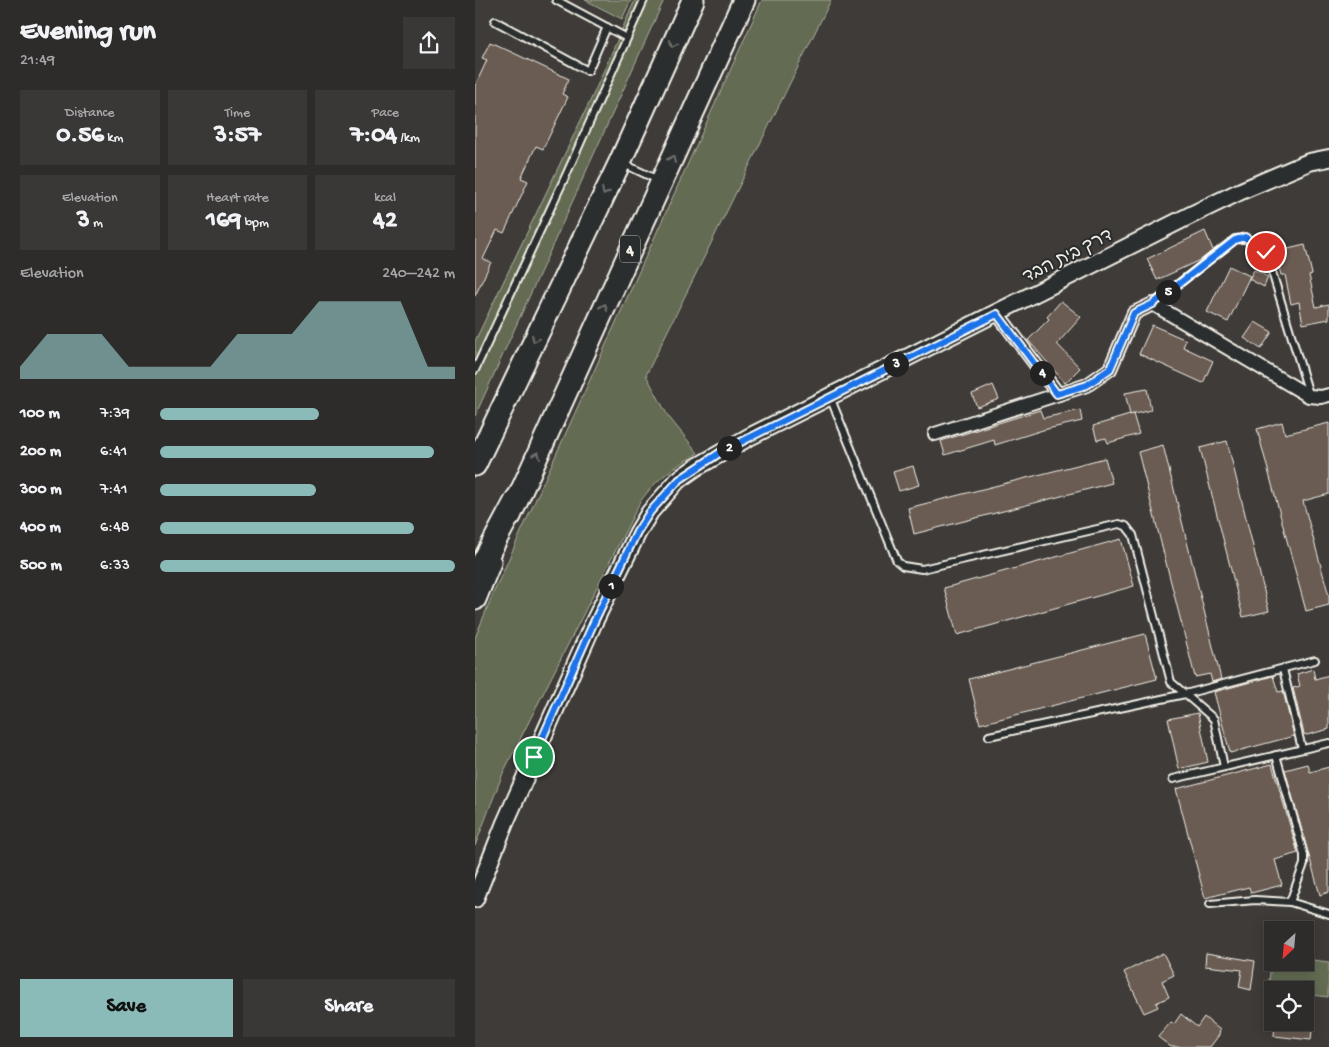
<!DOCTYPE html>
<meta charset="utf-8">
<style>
:root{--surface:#2e2c2b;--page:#3a3837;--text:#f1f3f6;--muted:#a7a7a9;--line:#494847;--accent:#8bbbb9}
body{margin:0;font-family:"Gochi Hand","Playpen Sans Hebrew",sans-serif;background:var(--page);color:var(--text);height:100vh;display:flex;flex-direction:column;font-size:19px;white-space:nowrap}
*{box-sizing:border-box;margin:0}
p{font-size:16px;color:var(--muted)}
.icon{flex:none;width:28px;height:28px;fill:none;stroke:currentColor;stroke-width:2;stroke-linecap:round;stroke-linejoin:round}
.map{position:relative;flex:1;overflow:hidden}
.side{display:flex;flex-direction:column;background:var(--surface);width:475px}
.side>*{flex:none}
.needle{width:32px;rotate:206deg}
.controls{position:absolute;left:789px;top:921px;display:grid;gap:10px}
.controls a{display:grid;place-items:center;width:50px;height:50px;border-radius:0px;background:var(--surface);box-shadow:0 2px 12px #0003,0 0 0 1px var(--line);font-size:25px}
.pin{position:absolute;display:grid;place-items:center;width:42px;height:42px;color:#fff;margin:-21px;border:2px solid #fff;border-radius:50%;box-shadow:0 1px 5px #0007}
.km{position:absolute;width:25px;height:25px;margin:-12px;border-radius:50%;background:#222;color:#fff;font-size:14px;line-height:25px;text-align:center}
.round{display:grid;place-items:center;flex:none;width:52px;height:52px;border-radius:0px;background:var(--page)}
.overview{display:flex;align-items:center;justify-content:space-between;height:85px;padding:0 20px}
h1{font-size:28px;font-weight:700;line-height:38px}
.metrics{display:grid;grid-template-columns:repeat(3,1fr);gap:8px;height:85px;padding:5px 20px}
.metrics div{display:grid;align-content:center;border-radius:0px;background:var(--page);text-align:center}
.metrics b{font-size:25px;font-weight:700}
.metrics small{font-size:14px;font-weight:400}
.metrics p{font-size:14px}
.chart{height:140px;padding:10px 20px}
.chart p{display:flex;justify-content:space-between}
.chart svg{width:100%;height:90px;margin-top:5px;fill:var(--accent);opacity:.7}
.button{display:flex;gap:10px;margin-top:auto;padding:10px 20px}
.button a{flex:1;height:58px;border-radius:0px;background:var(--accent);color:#111;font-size:20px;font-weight:700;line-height:58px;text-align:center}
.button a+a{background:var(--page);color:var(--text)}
ul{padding:0 20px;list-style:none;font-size:16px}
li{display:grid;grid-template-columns:80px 60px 1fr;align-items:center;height:38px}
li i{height:12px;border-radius:6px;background:var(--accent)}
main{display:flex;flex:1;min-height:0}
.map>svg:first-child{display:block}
.green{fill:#646c52;stroke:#acae9d}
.building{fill:#6b5c52;stroke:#f4f1e8}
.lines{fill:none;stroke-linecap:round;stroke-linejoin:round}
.service-casing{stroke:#f4f1e8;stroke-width:10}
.minor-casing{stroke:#f4f1e8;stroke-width:16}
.tertiary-casing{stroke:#f4f1e8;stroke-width:20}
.trunk-casing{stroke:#f4f1e8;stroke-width:25}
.motorway-casing{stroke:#f4f1e8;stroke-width:26}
.service{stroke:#2a2d2e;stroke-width:6}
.minor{stroke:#2a2d2e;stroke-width:12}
.tertiary{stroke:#2a2d2e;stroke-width:16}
.trunk{stroke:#2a2d2e;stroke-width:21}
.motorway{stroke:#2a2d2e;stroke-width:22}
.oneway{stroke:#71726f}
.route-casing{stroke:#fff;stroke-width:10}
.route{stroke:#1a73e8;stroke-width:6}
.labels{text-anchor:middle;stroke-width:4;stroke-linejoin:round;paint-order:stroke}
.shield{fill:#2a2d2e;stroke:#b7b6b0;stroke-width:1}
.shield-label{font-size:16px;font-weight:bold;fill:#f4f1e8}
.street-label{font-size:18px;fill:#f4f1e8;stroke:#2a2d2e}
</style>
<main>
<section class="side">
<div class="overview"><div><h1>Evening run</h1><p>21:49</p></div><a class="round"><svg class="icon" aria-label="share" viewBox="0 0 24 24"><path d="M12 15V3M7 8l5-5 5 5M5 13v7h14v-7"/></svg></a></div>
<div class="metrics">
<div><p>Distance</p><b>0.56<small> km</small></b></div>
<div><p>Time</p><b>3:57</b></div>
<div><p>Pace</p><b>7:04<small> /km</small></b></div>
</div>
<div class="metrics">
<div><p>Elevation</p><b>3<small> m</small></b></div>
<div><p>Heart rate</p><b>169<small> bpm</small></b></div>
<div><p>kcal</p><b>42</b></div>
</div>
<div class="chart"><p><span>Elevation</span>240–242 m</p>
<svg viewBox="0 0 160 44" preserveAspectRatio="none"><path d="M0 44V38L10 22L20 22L30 22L40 38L50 38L60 38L70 38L80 22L90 22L100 22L110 6L120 6L130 6L140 6L150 38L160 38V44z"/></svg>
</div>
<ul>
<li><b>100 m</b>7:39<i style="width:54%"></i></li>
<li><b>200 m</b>6:41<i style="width:93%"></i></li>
<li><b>300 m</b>7:41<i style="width:53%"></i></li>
<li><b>400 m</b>6:48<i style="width:86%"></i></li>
<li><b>500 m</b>6:33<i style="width:100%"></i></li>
</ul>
<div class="button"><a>Save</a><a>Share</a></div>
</section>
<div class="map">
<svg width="854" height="1047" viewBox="0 0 854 1047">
<rect width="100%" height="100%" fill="#3e3b39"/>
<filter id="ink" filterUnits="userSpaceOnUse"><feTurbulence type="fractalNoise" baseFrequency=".02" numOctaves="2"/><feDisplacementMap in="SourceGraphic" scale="10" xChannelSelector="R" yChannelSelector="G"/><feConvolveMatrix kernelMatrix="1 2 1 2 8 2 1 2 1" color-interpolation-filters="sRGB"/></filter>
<g filter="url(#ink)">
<g class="green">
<polygon points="110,0 156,0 147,19"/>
<polygon points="160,0 189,0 0,416 0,341 117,97"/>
<path d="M 287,0 L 356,0 L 171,375 L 193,416 L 223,453 C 197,469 183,477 165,502 L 28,773 L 0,846 L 0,638 L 17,596 Z"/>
<polygon points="797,955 798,962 830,962 830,959 854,962 853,997 830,994 830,990 793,989"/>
</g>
<g class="building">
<polygon points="15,42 94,79 87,94 93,97 68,149 61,146 46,178 53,181 29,233 22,230 8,259 16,262 0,296 0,86 12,60 7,58"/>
<polygon points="730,231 738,250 727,259 682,280 672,259"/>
<polygon points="830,245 837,274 834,275 841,307 854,304 854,319 828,324 824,302 816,304 810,275 806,275 800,252"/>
<polygon points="754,266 775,276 753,322 732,312"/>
<polygon points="779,270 793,277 789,287 774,279"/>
<polygon points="586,301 606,317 582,344 605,368 590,383 553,340 574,319 572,317"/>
<polygon points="780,322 797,332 786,349 769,338"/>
<polygon points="677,325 711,340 708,347 738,361 728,383 664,354"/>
<polygon points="518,385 524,399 502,407 497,394"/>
<polygon points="672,389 676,410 655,415 650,393"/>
<polygon points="565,410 568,418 605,410 607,421 568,430 520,445 519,440 470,455 466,441"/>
<polygon points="658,414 664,434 633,443 631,438 622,440 618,426"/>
<polygon points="807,422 810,434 854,423 854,494 828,501 854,596 854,605 831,611 782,429"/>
<polygon points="752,441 794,611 768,617 725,448"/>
<polygon points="688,445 746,679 737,682 735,674 720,677 663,452"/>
<polygon points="630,458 637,483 439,534 433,508"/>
<polygon points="438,466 444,485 424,491 418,472"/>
<polygon points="646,539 659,586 482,635 469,588"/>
<polygon points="670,634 682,679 505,724 494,679"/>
<polygon points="838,669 840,679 854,675 854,729 832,735 829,734 818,688 825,686 822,674"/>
<polygon points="798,676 803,692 808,691 819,736 755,753 739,692"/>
<polygon points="723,713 733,762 704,769 693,719"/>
<polygon points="797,764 823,853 800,860 807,885 776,893 774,887 730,898 701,789"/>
<polygon points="833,764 835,772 854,767 854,892 845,895 810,770"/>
<polygon points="688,953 699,975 687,981 694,997 681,1003 683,1007 669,1013 649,972"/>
<polygon points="731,953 780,961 776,990 764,987 767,970 730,966"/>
<polygon points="706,1014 722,1027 729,1017 745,1030 744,1035 735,1047 696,1047 683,1037 696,1022 699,1024"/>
<polygon points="800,1022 838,1022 836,1040 799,1036"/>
</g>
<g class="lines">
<defs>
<g id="service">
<polyline points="81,0 152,38"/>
<polyline points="20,21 113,71 132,27"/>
<polyline points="147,163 183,180"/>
<path d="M 678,304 L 760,239 C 774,237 780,243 791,252 L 834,394"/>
<polyline points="0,370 92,173 169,0"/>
<polyline points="355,397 422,561 428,566 447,569 644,524 651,526 658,535 696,682 739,719 749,767"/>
<polyline points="808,669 827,749"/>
<polyline points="514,736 710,694 840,660"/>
<polyline points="801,755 829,855 829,864 815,902"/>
<polyline points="698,779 854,743"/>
<polyline points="735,904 780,900 815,902 854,914"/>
</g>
<g id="minor">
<polyline points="522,313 583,394"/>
<polyline points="460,434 612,385 635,369 659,313 678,304 834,396 846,397 854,395"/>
</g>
<polyline id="tertiary" points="0,899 30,823 118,624 163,532 175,512 203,480 220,468 274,437 716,215 766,191 834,162 854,158"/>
<g id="trunk">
<polyline points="0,465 145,162 218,0"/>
<polyline points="35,516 269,0"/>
<polyline points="0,599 15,562"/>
</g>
<polyline id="motorway" points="0,578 42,499"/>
</defs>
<use href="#service" class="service-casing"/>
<use href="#minor" class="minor-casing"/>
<use href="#tertiary" class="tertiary-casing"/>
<use href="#trunk" class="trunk-casing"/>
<use href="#motorway" class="motorway-casing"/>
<use href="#service" class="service"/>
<use href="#minor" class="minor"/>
<use href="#tertiary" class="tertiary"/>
<use href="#trunk" class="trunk"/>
<use href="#motorway" class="motorway"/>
</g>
<defs><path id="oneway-chevron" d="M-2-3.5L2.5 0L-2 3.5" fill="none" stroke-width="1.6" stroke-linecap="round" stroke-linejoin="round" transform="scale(1.25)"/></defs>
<g class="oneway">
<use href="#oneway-chevron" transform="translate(198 44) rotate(114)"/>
<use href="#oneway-chevron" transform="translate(197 159) rotate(-66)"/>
<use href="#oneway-chevron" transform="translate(130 192) rotate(116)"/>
<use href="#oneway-chevron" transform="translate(129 307) rotate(-66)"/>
<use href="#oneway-chevron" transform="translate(60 339) rotate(116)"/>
<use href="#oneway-chevron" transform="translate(62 455) rotate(-66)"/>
</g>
</g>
<g class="lines" filter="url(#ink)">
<defs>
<polyline id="route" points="59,757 118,624 162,532 175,512 204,480 246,452 522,314 582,394 612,385 635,369 659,313 678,304 760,240 770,237 791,252"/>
</defs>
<use href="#route" class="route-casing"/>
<use href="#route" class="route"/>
</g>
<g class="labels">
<rect class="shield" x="145" y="235.5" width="20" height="27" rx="4"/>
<g class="shield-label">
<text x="155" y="255">4</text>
</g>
<g class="street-label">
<text transform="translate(592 255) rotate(-27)" y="6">דרך בית הבד</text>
</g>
</g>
</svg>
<div class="controls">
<a><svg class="needle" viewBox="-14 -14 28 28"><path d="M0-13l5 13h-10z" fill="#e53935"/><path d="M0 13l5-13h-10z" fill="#a7a7a9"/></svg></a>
<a><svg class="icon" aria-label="locate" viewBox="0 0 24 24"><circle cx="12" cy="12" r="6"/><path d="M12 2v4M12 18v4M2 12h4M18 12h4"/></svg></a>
</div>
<div class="pin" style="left:59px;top:757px;background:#1e9e55"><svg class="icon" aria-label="arrive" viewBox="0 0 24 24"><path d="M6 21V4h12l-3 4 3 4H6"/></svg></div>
<div class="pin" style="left:791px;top:252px;background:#d93025"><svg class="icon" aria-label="check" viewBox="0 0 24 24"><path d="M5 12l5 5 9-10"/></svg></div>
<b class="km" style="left:136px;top:586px">1</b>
<b class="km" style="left:254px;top:448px">2</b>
<b class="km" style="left:421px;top:364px">3</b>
<b class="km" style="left:567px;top:373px">4</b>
<b class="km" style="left:693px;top:292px">5</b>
</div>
</main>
